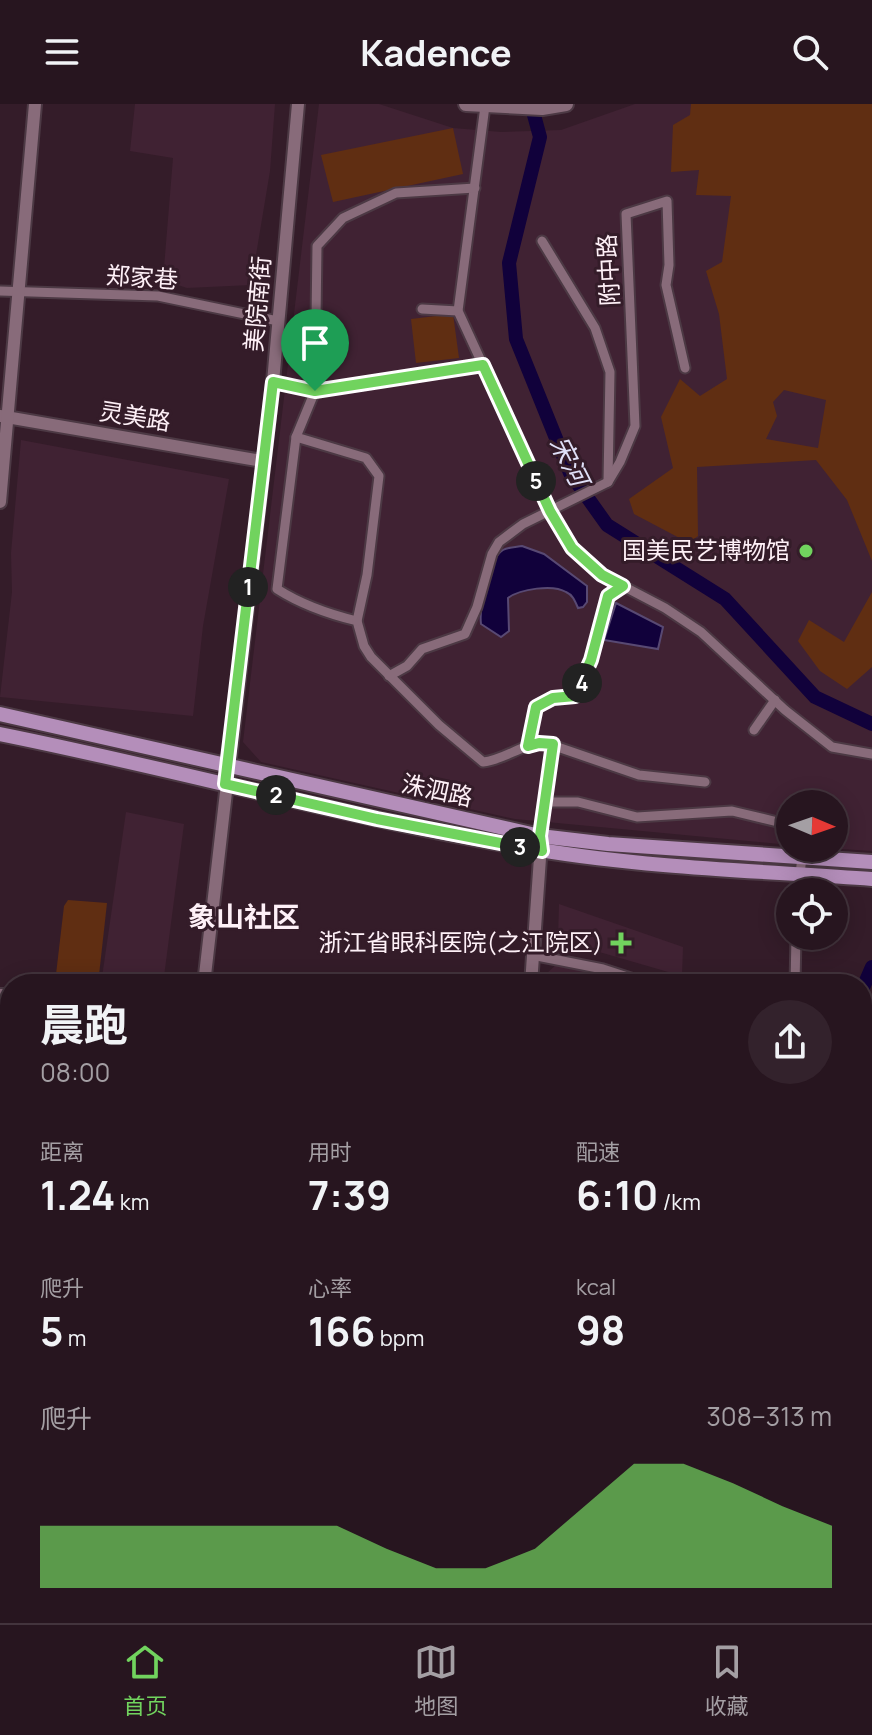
<!DOCTYPE html>
<html lang="zh">
<meta charset="utf-8">
<style>
:root{--surface:#27151f;--page:#33222c;--text:#f1f3f6;--muted:#a49fa4;--line:#43343d;--accent:#71d35e}
body{margin:0;font-family:Manrope,"Noto Sans SC",sans-serif;background:var(--page);color:var(--text);height:100vh;display:flex;flex-direction:column;font-size:30px;white-space:nowrap}
*{box-sizing:border-box;margin:0}
p{font-size:26px;color:var(--muted)}
.icon{flex:none;width:44px;height:44px;fill:none;stroke:currentColor;stroke-width:2;stroke-linecap:round;stroke-linejoin:round}
.map{position:relative;flex:1;overflow:hidden}
.drawer{position:absolute;left:0px;top:870px;width:872px;height:650px;display:flex;flex-direction:column;background:var(--surface);border-radius:32px 32px 0 0;box-shadow:0 4px 20px #0003,0 0 0 2px var(--line)}
.drawer>*{flex:none}
.needle{width:52px;rotate:92deg}
.fabs{position:absolute;left:776px;top:686px;display:grid;gap:16px}
.fabs a{display:grid;place-items:center;width:72px;height:72px;border-radius:50%;background:var(--surface);box-shadow:0 4px 20px #0003,0 0 0 2px var(--line);font-size:40px}
.pin{position:absolute;display:grid;place-items:center;width:68px;height:68px;color:#fff;margin:-82px -34px;border-radius:50% 50% 50% 0;rotate:-45deg;box-shadow:0 0 8px #0007}
.pin .icon{rotate:45deg}
.km{position:absolute;width:40px;height:40px;margin:-20px;border-radius:50%;background:#222;color:#fff;font-size:22px;line-height:40px;text-align:center}
.round{display:grid;place-items:center;flex:none;width:84px;height:84px;border-radius:42px;background:var(--page)}
.head{display:flex;align-items:center;justify-content:space-between;height:136px;padding:0 40px}
h1{font-size:44px;font-weight:700;line-height:60px}
.figures{display:grid;grid-template-columns:repeat(3,1fr);gap:12px;height:136px;padding:8px 40px}
.figures div{display:grid;align-content:center}
.figures b{font-size:40px;font-weight:700}
.figures small{font-size:22px;font-weight:400}
.figures p{font-size:22px}
.chart{height:224px;padding:16px 40px}
.chart p{display:flex;justify-content:space-between}
.chart svg{width:100%;height:144px;margin-top:8px;fill:var(--accent);opacity:.7}
header{display:flex;justify-content:space-between;align-items:center;height:104px;padding:0 40px;background:var(--surface);font-size:36px;font-weight:700}
.dock{display:flex;justify-content:space-around;align-items:center;height:112px;border-top:2px solid var(--line);background:var(--surface);font-size:22px;color:var(--muted)}
.dock a{display:grid;justify-items:center;gap:4px}
.dock .on{color:var(--accent)}
.map>svg:first-child{display:block}
.built{fill:#402233}
.green{fill:#602e12;fill-rule:evenodd}
.water{fill:#11013b;stroke:#584973;stroke-width:2}
.lines{fill:none;stroke-linecap:round;stroke-linejoin:round}
.river{stroke:#11013b;stroke-width:14}
.minor-casing{stroke:#4c3944;stroke-width:13}
.tertiary-casing{stroke:#4c3944;stroke-width:16}
.secondary-casing{stroke:#4c3944;stroke-width:18}
.primary-casing{stroke:#4c3944;stroke-width:18}
.motorway-casing{stroke:#4c3944;stroke-width:20}
.minor{stroke:#886b7a;stroke-width:9}
.tertiary{stroke:#886b7a;stroke-width:12}
.secondary{stroke:#886b7a;stroke-width:14}
.primary{stroke:#b48eba;stroke-width:14}
.motorway{stroke:#d1a6e4;stroke-width:16}
.route-casing{stroke:#fff;stroke-width:16}
.route{stroke:#71d35e;stroke-width:10}
.poi-dot{fill:#71d35e;stroke:#341c29;stroke-width:3}
.labels{text-anchor:middle;stroke-width:6;stroke-linejoin:round;paint-order:stroke}
.street-label{font-size:24px;fill:#fef0f7;stroke:#341c29}
.poi-label{font-size:24px;fill:#fef0f7;stroke:#341c29;text-anchor:end}
.water-label{font-size:26px;font-style:italic;fill:#dfdff7;stroke:#341c29}
.quarter-label{font-size:28px;font-weight:bold;fill:#fef0f7;stroke:#341c29}
</style>
<header><svg class="icon" aria-label="menu" viewBox="0 0 24 24"><path d="M4 6h16M4 12h16M4 18h16"/></svg>Kadence<svg class="icon" aria-label="search" viewBox="0 0 24 24"><circle cx="10" cy="10" r="6"/><path d="M15 15l6 6"/></svg></header>
<div class="map">
<svg width="872" height="1519" viewBox="0 0 872 1519">
<rect width="100%" height="100%" fill="#341c29"/>
<g class="built">
<polygon points="135,0 275,0 270,67 251,181 187,184 163,176 173,54 130,47"/>
<polygon points="319,0 379,0 453,24 501,28 561,26 635,0 872,0 872,747 826,744 834,744 834,700 790,700 790,741 515,715 261,658 243,638"/>
<polygon points="21,336 229,375 203,522 193,612 0,593 12,488 11,449"/>
<polygon points="126,708 184,720 163,880 101,880"/>
<polygon points="559,800 683,843 682,872 558,836"/>
<polygon points="557,860 604,870 631,880 545,880 545,871"/>
</g>
<g class="green">
<path d="M 691,0 L 872,0 L 872,457 L 847,396 L 816,356 L 697,363 L 698,432 L 689,439 L 634,410 L 629,395 L 673,364 L 661,313 L 680,275 L 700,292 L 727,275 L 719,210 L 706,167 L 722,158 L 731,92 L 696,91 L 699,66 L 671,68 L 673,21 L 690,11 ZM 784,286 L 826,296 L 818,344 L 766,335 L 777,312 L 773,298 Z"/>
<polygon points="453,24 463,70 333,98 321,51"/>
<polygon points="453,210 459,254 416,259 411,215"/>
<polygon points="872,488 872,563 847,585 820,567 798,537 809,516 844,538"/>
<polygon points="68,796 107,799 98,880 55,879 64,802"/>
<polygon points="872,1310 872,1429 862,1433 862,1313"/>
<polygon points="0,1465 10,1471 10,1510 628,1510 601,1519 0,1519"/>
</g>
<g class="water">
<path d="M 522,442 L 544,450 L 587,482 L 587,498 L 583,503 L 578,504 C 575,497 573,491 566,488 C 553,480 520,485 508,494 L 509,527 L 501,533 L 481,520 C 479,505 489,454 503,446 C 508,443 516,443 522,442 Z"/>
<polygon points="616,499 663,523 658,545 604,536"/>
</g>
<g class="lines">
<g class="river">
<polyline points="534,11 540,33 509,159 516,235 570,369 607,421 725,495 815,593 872,620"/>
<polyline points="862,886 872,863"/>
<polyline points="862,970 872,978"/>
</g>
<defs>
<g id="minor">
<polyline points="485,2 458,207 550,407 572,444 602,471 665,504 701,528 785,606 832,643 872,650"/>
<path d="M 475,84 L 396,89 L 343,114 L 317,142 L 315,287 L 296,333 L 277,485 C 302,501 328,510 357,517 L 364,542 L 371,553 L 439,621 L 483,658 C 505,656 524,638 546,639 L 639,671 L 705,678"/>
<polyline points="542,137 595,224 610,268 608,377"/>
<polyline points="0,187 158,192 278,217"/>
<polyline points="422,205 458,207"/>
<polyline points="273,278 315,287 483,261"/>
<polyline points="296,333 366,354 379,372 367,471 357,517"/>
<polyline points="608,378 620,358 635,322 626,110 667,97 669,161 666,181 685,264"/>
<polyline points="389,572 407,562 422,545 465,530 477,503 492,450 499,438 523,420 608,378"/>
<polyline points="754,626 775,596"/>
<polyline points="528,642 536,603 553,594 575,592 591,556 608,492 623,482"/>
<polyline points="544,698 578,698 637,713 732,707 790,721"/>
<polyline points="540,732 553,640"/>
<polyline points="798,788 803,744"/>
<polyline points="532,851 603,865 649,880"/>
<polyline points="795,880 796,832"/>
<polyline points="0,1509 10,1503"/>
</g>
<g id="tertiary">
<polyline points="0,312 262,357"/>
<polyline points="0,398 35,0"/>
<polyline points="204,880 273,278 298,0"/>
<polyline points="531,880 541,740"/>
<polyline points="0,891 10,891"/>
<polyline points="862,1268 872,1265"/>
<polyline points="0,1466 10,1472"/>
</g>
<polyline id="secondary" points="466,0 542,4 566,0"/>
<g id="primary">
<polyline points="0,610 540,732 608,740 872,758"/>
<path d="M 0,630 C 180,666 358,717 540,746 C 649,764 761,767 872,775"/>
</g>
<g id="motorway">
<polyline points="862,1368 872,1364"/>
<polyline points="862,1383 872,1380"/>
<polyline points="374,1519 403,1510"/>
<polyline points="424,1519 453,1510"/>
</g>
</defs>
<use href="#minor" class="minor-casing"/>
<use href="#tertiary" class="tertiary-casing"/>
<use href="#secondary" class="secondary-casing"/>
<use href="#primary" class="primary-casing"/>
<use href="#motorway" class="motorway-casing"/>
<use href="#minor" class="minor"/>
<use href="#tertiary" class="tertiary"/>
<use href="#secondary" class="secondary"/>
<use href="#primary" class="primary"/>
<use href="#motorway" class="motorway"/>
</g>
<g class="lines">
<defs>
<polygon id="route" points="483,261 550,407 572,444 602,471 623,482 608,492 591,556 575,592 553,594 536,603 528,642 539,639 553,640 540,732 542,747 377,715 225,680 273,278 315,287"/>
</defs>
<use href="#route" class="route-casing"/>
<use href="#route" class="route"/>
</g>
<g class="poi-dot">
<circle cx="806" cy="447" r="8"/>
<path d="M617 827h8v8h8v8h-8v8h-8v-8h-8v-8h8z"/>
</g>
<g class="labels">
<g class="street-label">
<text transform="translate(609 166) rotate(-93)" y="8">附中路</text>
<text transform="translate(142 174) rotate(4)" y="8">郑家巷</text>
<text transform="translate(258 200) rotate(-85)" y="8">美院南街</text>
<text transform="translate(135 313) rotate(9)" y="8">灵美路</text>
<text transform="translate(437 687) rotate(12)" y="8">洙泗路</text>
</g>
<g class="poi-label">
<text x="790" y="455">国美民艺博物馆</text>
<text x="603" y="847">浙江省眼科医院(之江院区)</text>
</g>
<g class="water-label">
<text transform="translate(569 357) rotate(63)" y="9">宋河</text>
</g>
<g class="quarter-label">
<text x="244" y="823">象山社区</text>
</g>
</g>
</svg>
<div class="fabs">
<a><svg class="needle" viewBox="-14 -14 28 28"><path d="M0-13l5 13h-10z" fill="#e53935"/><path d="M0 13l5-13h-10z" fill="#a49fa4"/></svg></a>
<a><svg class="icon" aria-label="locate" viewBox="0 0 24 24"><circle cx="12" cy="12" r="6"/><path d="M12 2v4M12 18v4M2 12h4M18 12h4"/></svg></a>
</div>
<div class="pin" style="left:315px;top:287px;background:#1e9e55"><svg class="icon" aria-label="arrive" viewBox="0 0 24 24"><path d="M6 21V4h12l-3 4 3 4H6"/></svg></div>
<b class="km" style="left:248px;top:483px">1</b>
<b class="km" style="left:276px;top:691px">2</b>
<b class="km" style="left:520px;top:743px">3</b>
<b class="km" style="left:582px;top:579px">4</b>
<b class="km" style="left:536px;top:377px">5</b>
<section class="drawer">
<div class="head"><div><h1>晨跑</h1><p>08:00</p></div><a class="round"><svg class="icon" aria-label="share" viewBox="0 0 24 24"><path d="M12 15V3M7 8l5-5 5 5M5 13v7h14v-7"/></svg></a></div>
<div class="figures">
<div><p>距离</p><b>1.24<small> km</small></b></div>
<div><p>用时</p><b>7:39</b></div>
<div><p>配速</p><b>6:10<small> /km</small></b></div>
</div>
<div class="figures">
<div><p>爬升</p><b>5<small> m</small></b></div>
<div><p>心率</p><b>166<small> bpm</small></b></div>
<div><p>kcal</p><b>98</b></div>
</div>
<div class="chart"><p><span>爬升</span>308–313 m</p>
<svg viewBox="0 0 160 44" preserveAspectRatio="none"><path d="M0 44V25L10 25L20 25L30 25L40 25L50 25L60 25L70 32L80 38L90 38L100 32L110 19L120 6L130 6L140 12L150 19L160 25V44z"/></svg>
</div>
</section>
</div>
<nav class="dock">
<a class="on"><svg class="icon" aria-label="home" viewBox="0 0 24 24"><path d="M3 11l9-7 9 7M6 9v11h12V9"/></svg>首页</a>
<a><svg class="icon" aria-label="map" viewBox="0 0 24 24"><path d="M3 6l6-2 6 2 6-2v14l-6 2-6-2-6 2zM9 4v14M15 6v14"/></svg>地图</a>
<a><svg class="icon" aria-label="saved" viewBox="0 0 24 24"><path d="M7 4h10v16l-5-4-5 4z"/></svg>收藏</a>
</nav>
